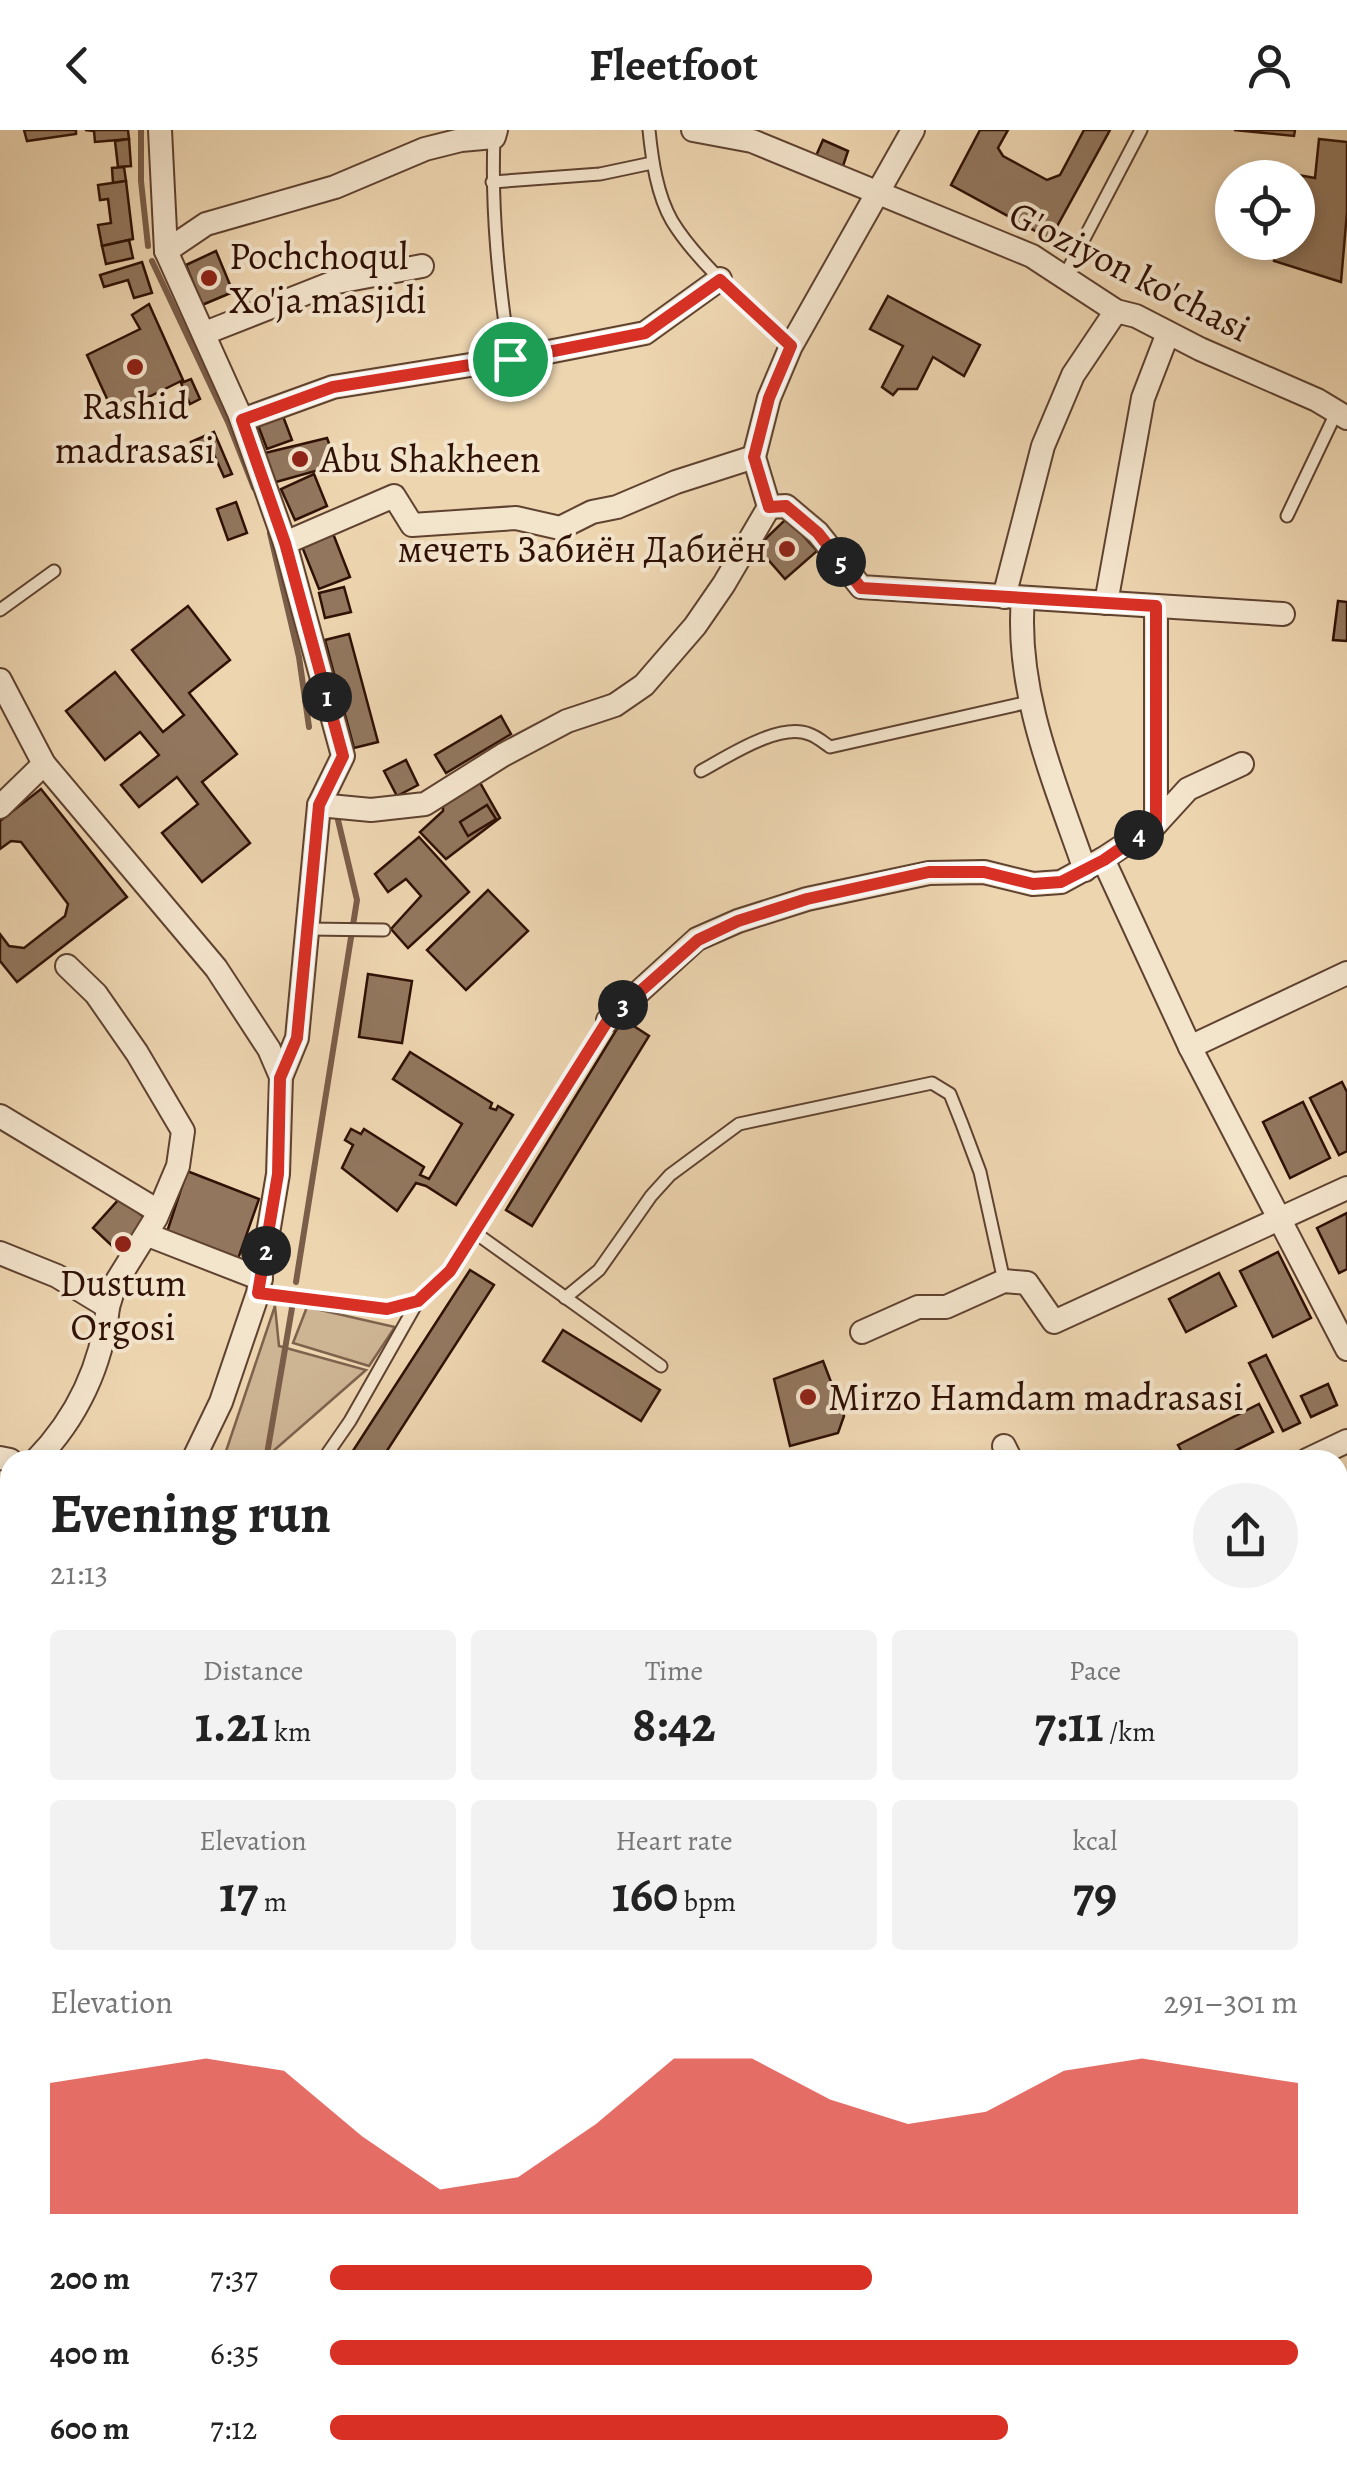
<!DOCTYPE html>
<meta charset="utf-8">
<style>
:root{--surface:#fff;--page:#f2f2f2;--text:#222;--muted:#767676;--accent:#d93025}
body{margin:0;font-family:Alegreya,serif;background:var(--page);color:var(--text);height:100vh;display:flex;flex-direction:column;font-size:38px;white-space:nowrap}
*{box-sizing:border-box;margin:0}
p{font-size:32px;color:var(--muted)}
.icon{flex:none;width:55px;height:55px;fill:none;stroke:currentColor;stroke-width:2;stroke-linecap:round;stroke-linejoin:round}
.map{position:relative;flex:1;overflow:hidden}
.drawer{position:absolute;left:0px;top:1320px;width:1348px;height:1038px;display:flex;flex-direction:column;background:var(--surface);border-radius:30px 30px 0 0;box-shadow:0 5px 15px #0003}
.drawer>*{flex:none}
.controls{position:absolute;left:1215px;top:30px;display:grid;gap:20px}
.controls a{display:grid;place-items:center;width:100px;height:100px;border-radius:50%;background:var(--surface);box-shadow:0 5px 15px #0003;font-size:50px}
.pin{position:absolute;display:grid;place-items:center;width:85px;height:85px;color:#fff;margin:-42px;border:5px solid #fff;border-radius:50%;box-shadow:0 2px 10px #0007}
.km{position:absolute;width:50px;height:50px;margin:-25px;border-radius:50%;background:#222;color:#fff;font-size:28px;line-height:50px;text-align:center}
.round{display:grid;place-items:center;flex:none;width:105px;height:105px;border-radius:52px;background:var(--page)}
.headline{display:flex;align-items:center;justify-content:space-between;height:170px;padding:0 50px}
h1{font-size:55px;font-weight:600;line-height:75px}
.stats{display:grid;grid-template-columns:repeat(3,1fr);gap:15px;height:170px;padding:10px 50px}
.stats div{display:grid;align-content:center;border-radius:10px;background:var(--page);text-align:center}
.stats b{font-size:50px;font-weight:600}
.stats small{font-size:28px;font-weight:400}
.stats p{font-size:28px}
.chart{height:280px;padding:20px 50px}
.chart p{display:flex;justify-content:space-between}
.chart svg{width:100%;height:180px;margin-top:10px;fill:var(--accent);opacity:.7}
ul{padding:0 50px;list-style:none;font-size:32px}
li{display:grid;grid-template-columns:160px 120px 1fr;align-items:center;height:75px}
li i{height:25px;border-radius:12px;background:var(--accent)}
header{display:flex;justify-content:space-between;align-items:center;height:130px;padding:0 50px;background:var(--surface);font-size:45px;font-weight:600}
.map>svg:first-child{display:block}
.green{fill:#cdb493;stroke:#7e624c;stroke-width:2.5}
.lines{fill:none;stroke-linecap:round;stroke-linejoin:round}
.stream{stroke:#7b5e49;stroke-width:6}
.canal{stroke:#ad9276;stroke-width:20}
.building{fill:#92775e;stroke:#301105;stroke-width:2.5}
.lane-casing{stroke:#5f4230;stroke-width:15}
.street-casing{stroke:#5f4230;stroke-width:26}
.primary-casing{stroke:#301105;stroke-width:39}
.lane{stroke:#f3e4cc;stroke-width:11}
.street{stroke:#f3e4cc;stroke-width:22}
.primary{stroke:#edd5b0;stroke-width:35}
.route-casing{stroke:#fff;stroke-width:20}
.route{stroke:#d93025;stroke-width:12}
.poi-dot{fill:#8f2418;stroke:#f3e4cc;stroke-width:4}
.labels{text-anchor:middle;stroke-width:8;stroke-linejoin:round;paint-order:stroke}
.poi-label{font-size:38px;fill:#301105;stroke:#f3e4cc;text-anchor:start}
.street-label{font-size:38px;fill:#301105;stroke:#f3e4cc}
</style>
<header><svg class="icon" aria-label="back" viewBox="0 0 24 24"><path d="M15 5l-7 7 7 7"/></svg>Fleetfoot<svg class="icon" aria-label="person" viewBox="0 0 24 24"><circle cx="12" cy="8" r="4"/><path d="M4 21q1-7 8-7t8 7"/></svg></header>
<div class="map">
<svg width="1347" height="2356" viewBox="0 0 1347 2356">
<rect width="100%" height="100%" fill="#edd5b0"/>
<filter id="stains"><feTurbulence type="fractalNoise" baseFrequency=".002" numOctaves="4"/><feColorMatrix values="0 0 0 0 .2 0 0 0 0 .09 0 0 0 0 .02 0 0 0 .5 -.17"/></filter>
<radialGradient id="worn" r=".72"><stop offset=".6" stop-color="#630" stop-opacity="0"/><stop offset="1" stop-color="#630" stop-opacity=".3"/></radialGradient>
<g class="green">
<polygon points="275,1176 279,1216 366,1240 263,1330 223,1330"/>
<polygon points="307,1177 395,1197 369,1236 293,1213"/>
<polygon points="0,2062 10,2086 10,2218 0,2223"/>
</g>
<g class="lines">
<g class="stream">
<polyline points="141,0 141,51 148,116"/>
<polyline points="152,131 228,292 254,358"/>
<polyline points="270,403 299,527 309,597"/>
<polyline points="296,1152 357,770 338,690"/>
<polyline points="266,1330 292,1178"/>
<polyline points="10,1865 3,1873 10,1911"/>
</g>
<polyline class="canal" points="220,2348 220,2356"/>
</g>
<g class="building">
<polygon points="24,0 76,0 76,4 27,11"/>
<polygon points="85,0 128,0 129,9 95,12 94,1"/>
<polygon points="980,0 1008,0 998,18 1003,26 1047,50 1060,45 1084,0 1110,0 1050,109 951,55"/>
<polygon points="1234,0 1295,0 1294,6"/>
<polygon points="129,9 131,36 118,37 115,11"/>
<polygon points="1319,9 1347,12 1347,82 1341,152 1274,131 1277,112 1298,112 1298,48 1286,48 1287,43 1315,48"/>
<polygon points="823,10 848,21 842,39 815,28"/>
<polygon points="124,37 126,51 113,53 112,38"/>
<polygon points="126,51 133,109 102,116 98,95 111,93 108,69 100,70 98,55"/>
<polygon points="129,110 133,128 106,134 102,116"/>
<polygon points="216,121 233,162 202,175 186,135"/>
<polygon points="142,132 152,163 134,168 128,150 104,157 100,145"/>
<polygon points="888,166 980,215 964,246 933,227 917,259 898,259 893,265 882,257 903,216 870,199"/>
<polygon points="149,174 183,250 114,284 87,225 140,199 132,185"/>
<polygon points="191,249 200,269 190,274 181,253"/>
<polygon points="281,281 292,310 267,319 256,290"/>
<polygon points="214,302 232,344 224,347 211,318 197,325 191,312"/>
<polygon points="327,308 337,335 276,352 268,338 265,323"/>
<polygon points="314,344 327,376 295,390 281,359"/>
<polygon points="236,372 247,403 228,410 217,379"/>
<polygon points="787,388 817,421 785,449 757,417"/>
<polygon points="332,401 350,447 319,459 301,414"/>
<polygon points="344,457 351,482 325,488 319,463"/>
<polygon points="1338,471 1347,472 1347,511 1333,510"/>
<polygon points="188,476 230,530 189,563 237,624 202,652 250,713 202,752 162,703 198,674 177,647 139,677 121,655 159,625 140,602 105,630 66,581 115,542 163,602 184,585 132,520"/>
<polygon points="349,504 378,612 354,618 325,510"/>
<polygon points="501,586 511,604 446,643 435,625"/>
<polygon points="406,630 418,655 397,666 384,641"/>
<polygon points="478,649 500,688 446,729 420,702 443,681 443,669"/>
<polygon points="41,659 127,767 17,852 0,831 0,804 9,816 24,818 65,786 68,774 21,712 11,711 0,719 0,691"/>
<polygon points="487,675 496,689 468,706 460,692"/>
<polygon points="419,707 469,762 408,818 391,799 421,766 406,749 388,762 375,744"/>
<polygon points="488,760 528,801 466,860 427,820"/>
<polygon points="368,844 412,851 402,913 359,907"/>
<polygon points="623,889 649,906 532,1096 506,1080"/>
<polygon points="410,922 492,973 490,978 496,980 498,976 513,985 456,1075 426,1056 416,1053 397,1081 342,1038 353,1015 345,1010 351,999 361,1004 364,999 424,1037 420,1045 429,1049 462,994 393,949"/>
<polygon points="1342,952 1347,962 1347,1021 1339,1025 1310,968"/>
<polygon points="1303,972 1330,1028 1290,1048 1263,992"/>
<polygon points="187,1041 259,1069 238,1129 166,1105"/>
<polygon points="120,1068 150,1092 127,1130 93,1098"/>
<polygon points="1347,1083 1347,1139 1339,1143 1317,1098"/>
<polygon points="1278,1122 1311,1188 1273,1207 1240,1141"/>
<polygon points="470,1140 494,1155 381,1330 347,1330"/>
<polygon points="1219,1143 1236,1176 1186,1202 1169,1169"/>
<polygon points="563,1200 660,1260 641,1291 543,1231"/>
<polygon points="1266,1225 1300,1293 1283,1301 1249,1233"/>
<polygon points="823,1231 844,1286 838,1303 790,1316 774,1249"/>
<polygon points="1328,1254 1337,1275 1311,1287 1301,1266"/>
<polygon points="1259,1274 1273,1302 1216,1330 1186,1330 1178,1315"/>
<polygon points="1338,1437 1347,1454 1347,1487 1338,1492"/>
<polygon points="10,1550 10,1579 0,1572 0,1566"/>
<polygon points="0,1581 10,1586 10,1616 0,1634"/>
<polygon points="1347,1605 1347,1632 1338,1614 1338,1610"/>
<polygon points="8,1754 10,1755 10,1815 0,1810 0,1769"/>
<polygon points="1347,2076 1347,2100 1338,2105 1338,2080"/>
<polygon points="1347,2164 1347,2194 1338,2198 1338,2168"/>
<polygon points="35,2348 52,2350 181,2348 183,2356 17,2356 16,2352"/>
<polygon points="572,2348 688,2348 689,2349 649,2350 650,2356 607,2356 606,2350 573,2353"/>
<polygon points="1010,2348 1033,2348 1037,2356 1003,2356 1001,2352"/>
</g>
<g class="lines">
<defs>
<g id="lane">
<path d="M 649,0 C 652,30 657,65 672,91 C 698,134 754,181 791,216"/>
<path d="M 494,7 C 491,82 499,155 510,229"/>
<polyline points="492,52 600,44 652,33"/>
<polyline points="1064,147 1141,0"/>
<polyline points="1287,386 1337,281"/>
<polyline points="0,480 54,441"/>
<path d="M 701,641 C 727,627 779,592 809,604 C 816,606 823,612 830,617 L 1029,572"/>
<polyline points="308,799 384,800"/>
<polyline points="474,1102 661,1236"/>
<polyline points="258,1163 387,1179 418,1171 450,1141 608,890"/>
<polyline points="565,1168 599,1140 651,1066 670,1045 739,994 932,953 950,964 962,994 980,1042 1004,1151"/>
<polyline points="323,1330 350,1291 418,1171"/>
<polyline points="0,2293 10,2291"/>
<polyline points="0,2320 10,2318"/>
<polyline points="188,2348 191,2356"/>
</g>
<g id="street">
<polyline points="160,0 166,121 239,283 285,413 343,626 319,675 297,908 281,947 278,1044 258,1163 221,1272 193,1330"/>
<polyline points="693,0 752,11 1032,126 1116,181 1136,186 1200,219 1317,270 1347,288"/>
<polyline points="913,0 791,216 769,268 754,327 769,377 786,376 818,403 861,457 1283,484"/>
<polyline points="166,121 206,94 335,57 425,19 461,10 494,7 496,0"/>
<polyline points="205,203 332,153 422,136"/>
<polyline points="242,290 333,257 533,225 645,203 720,149"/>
<polyline points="285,413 394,366 412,395 516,388 560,398 592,382 617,377 676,352 754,327"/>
<polyline points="1004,467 1043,316 1073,245 1116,181"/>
<path d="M 1023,468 C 1015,562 1055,653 1085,740"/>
<polyline points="1106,473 1143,268 1168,203"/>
<polyline points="0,550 44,634 216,838 269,919 281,947"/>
<polyline points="319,675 371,680 425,674 503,625 567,591 615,575 644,555 695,496 724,454 769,377"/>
<polyline points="0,677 44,634"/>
<polyline points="1156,694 1156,476"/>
<polyline points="1103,729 1190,917 1347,1219"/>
<polyline points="608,890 697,809 738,791 807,769 929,743 984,742 1033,754 1061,752 1103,729 1156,694 1188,659 1242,634"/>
<polyline points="1190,917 1347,843"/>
<polyline points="0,986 158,1081"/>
<polyline points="148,1105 261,1149"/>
<polyline points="0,1123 57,1146 108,1177 115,1154 156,1088 178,1036 183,1001 137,923 96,864 67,836"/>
<polyline points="862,1202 918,1177 946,1177 1004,1151 1027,1153 1054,1192 1347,1058"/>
<polyline points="1004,1316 1011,1330"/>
<polyline points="0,1328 10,1330"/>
<path d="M 36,1330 C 77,1288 102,1235 108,1177"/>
<polyline points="1307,1330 1347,1311"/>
<polyline points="1338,1679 1347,1673"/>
<polyline points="0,1717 10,1696"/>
<polyline points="1338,1960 1347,1977"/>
<polyline points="1338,2131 1347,2127"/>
<polyline points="1060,2348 1064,2356"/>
<polyline points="824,2356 843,2348"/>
</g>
<g id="primary">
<polyline points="0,2009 10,2032"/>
<polyline points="0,2251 10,2241"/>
<polyline points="751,2348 756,2356"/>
</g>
</defs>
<use href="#lane" class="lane-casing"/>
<use href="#street" class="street-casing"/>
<use href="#primary" class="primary-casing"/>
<use href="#lane" class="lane"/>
<use href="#street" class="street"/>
<use href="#primary" class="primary"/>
</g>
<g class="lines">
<defs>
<polygon id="route" points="720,150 791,216 769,268 754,327 769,377 786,376 818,403 861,458 1156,476 1156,694 1104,730 1061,752 1033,754 984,742 929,742 807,769 738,791 698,810 608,890 450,1141 418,1171 387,1179 258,1163 278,1044 280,948 297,908 319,675 343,626 285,413 242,290 333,257 533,225 645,203"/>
</defs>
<use href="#route" class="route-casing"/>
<use href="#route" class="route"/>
</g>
<g class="poi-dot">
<circle cx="209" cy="148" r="10"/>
<circle cx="135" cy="237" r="10"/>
<circle cx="300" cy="329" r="10"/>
<circle cx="787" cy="419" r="10"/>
<circle cx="123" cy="1114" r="10"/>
<circle cx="808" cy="1267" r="10"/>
</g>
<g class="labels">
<g class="poi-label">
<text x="229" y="139">Pochchoqul<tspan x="229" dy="44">Xo'ja masjidi</tspan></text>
<text x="135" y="289" text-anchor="middle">Rashid<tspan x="135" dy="44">madrasasi</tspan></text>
<text x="320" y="342">Abu Shakheen</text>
<text x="767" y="432" text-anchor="end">мечеть Забиён Дабиён</text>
<text x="123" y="1166" text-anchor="middle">Dustum<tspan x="123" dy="44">Orgosi</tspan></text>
<text x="828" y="1280">Mirzo Hamdam madrasasi</text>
</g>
<g class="street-label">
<text transform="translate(1130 141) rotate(27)" y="13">G'oziyon ko'chasi</text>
</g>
</g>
<rect width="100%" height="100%" filter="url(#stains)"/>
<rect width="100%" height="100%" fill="url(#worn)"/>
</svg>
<div class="controls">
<a><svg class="icon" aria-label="locate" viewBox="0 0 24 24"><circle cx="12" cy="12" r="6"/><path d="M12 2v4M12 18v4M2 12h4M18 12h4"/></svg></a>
</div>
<div class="pin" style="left:510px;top:229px;background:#1e9e55"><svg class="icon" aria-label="arrive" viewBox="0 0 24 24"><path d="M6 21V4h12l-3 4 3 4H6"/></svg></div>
<b class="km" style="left:327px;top:567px">1</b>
<b class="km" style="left:266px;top:1121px">2</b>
<b class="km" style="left:623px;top:875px">3</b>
<b class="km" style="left:1139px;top:705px">4</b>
<b class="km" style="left:841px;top:432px">5</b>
<section class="drawer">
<div class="headline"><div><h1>Evening run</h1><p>21:13</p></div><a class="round"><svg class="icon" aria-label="share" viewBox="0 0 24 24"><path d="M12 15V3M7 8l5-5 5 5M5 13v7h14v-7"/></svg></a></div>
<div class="stats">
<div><p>Distance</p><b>1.21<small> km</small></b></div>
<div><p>Time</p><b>8:42</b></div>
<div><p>Pace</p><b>7:11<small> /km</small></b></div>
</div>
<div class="stats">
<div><p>Elevation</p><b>17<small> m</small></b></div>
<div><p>Heart rate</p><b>160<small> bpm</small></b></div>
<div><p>kcal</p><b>79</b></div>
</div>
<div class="chart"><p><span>Elevation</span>291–301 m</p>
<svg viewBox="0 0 160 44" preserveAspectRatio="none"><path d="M0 44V12L10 9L20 6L30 9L40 25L50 38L60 35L70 22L80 6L90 6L100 16L110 22L120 19L130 9L140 6L150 9L160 12V44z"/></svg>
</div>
<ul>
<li><b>200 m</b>7:37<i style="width:56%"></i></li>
<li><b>400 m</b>6:35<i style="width:100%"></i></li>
<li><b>600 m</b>7:12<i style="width:70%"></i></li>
</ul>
</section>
</div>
